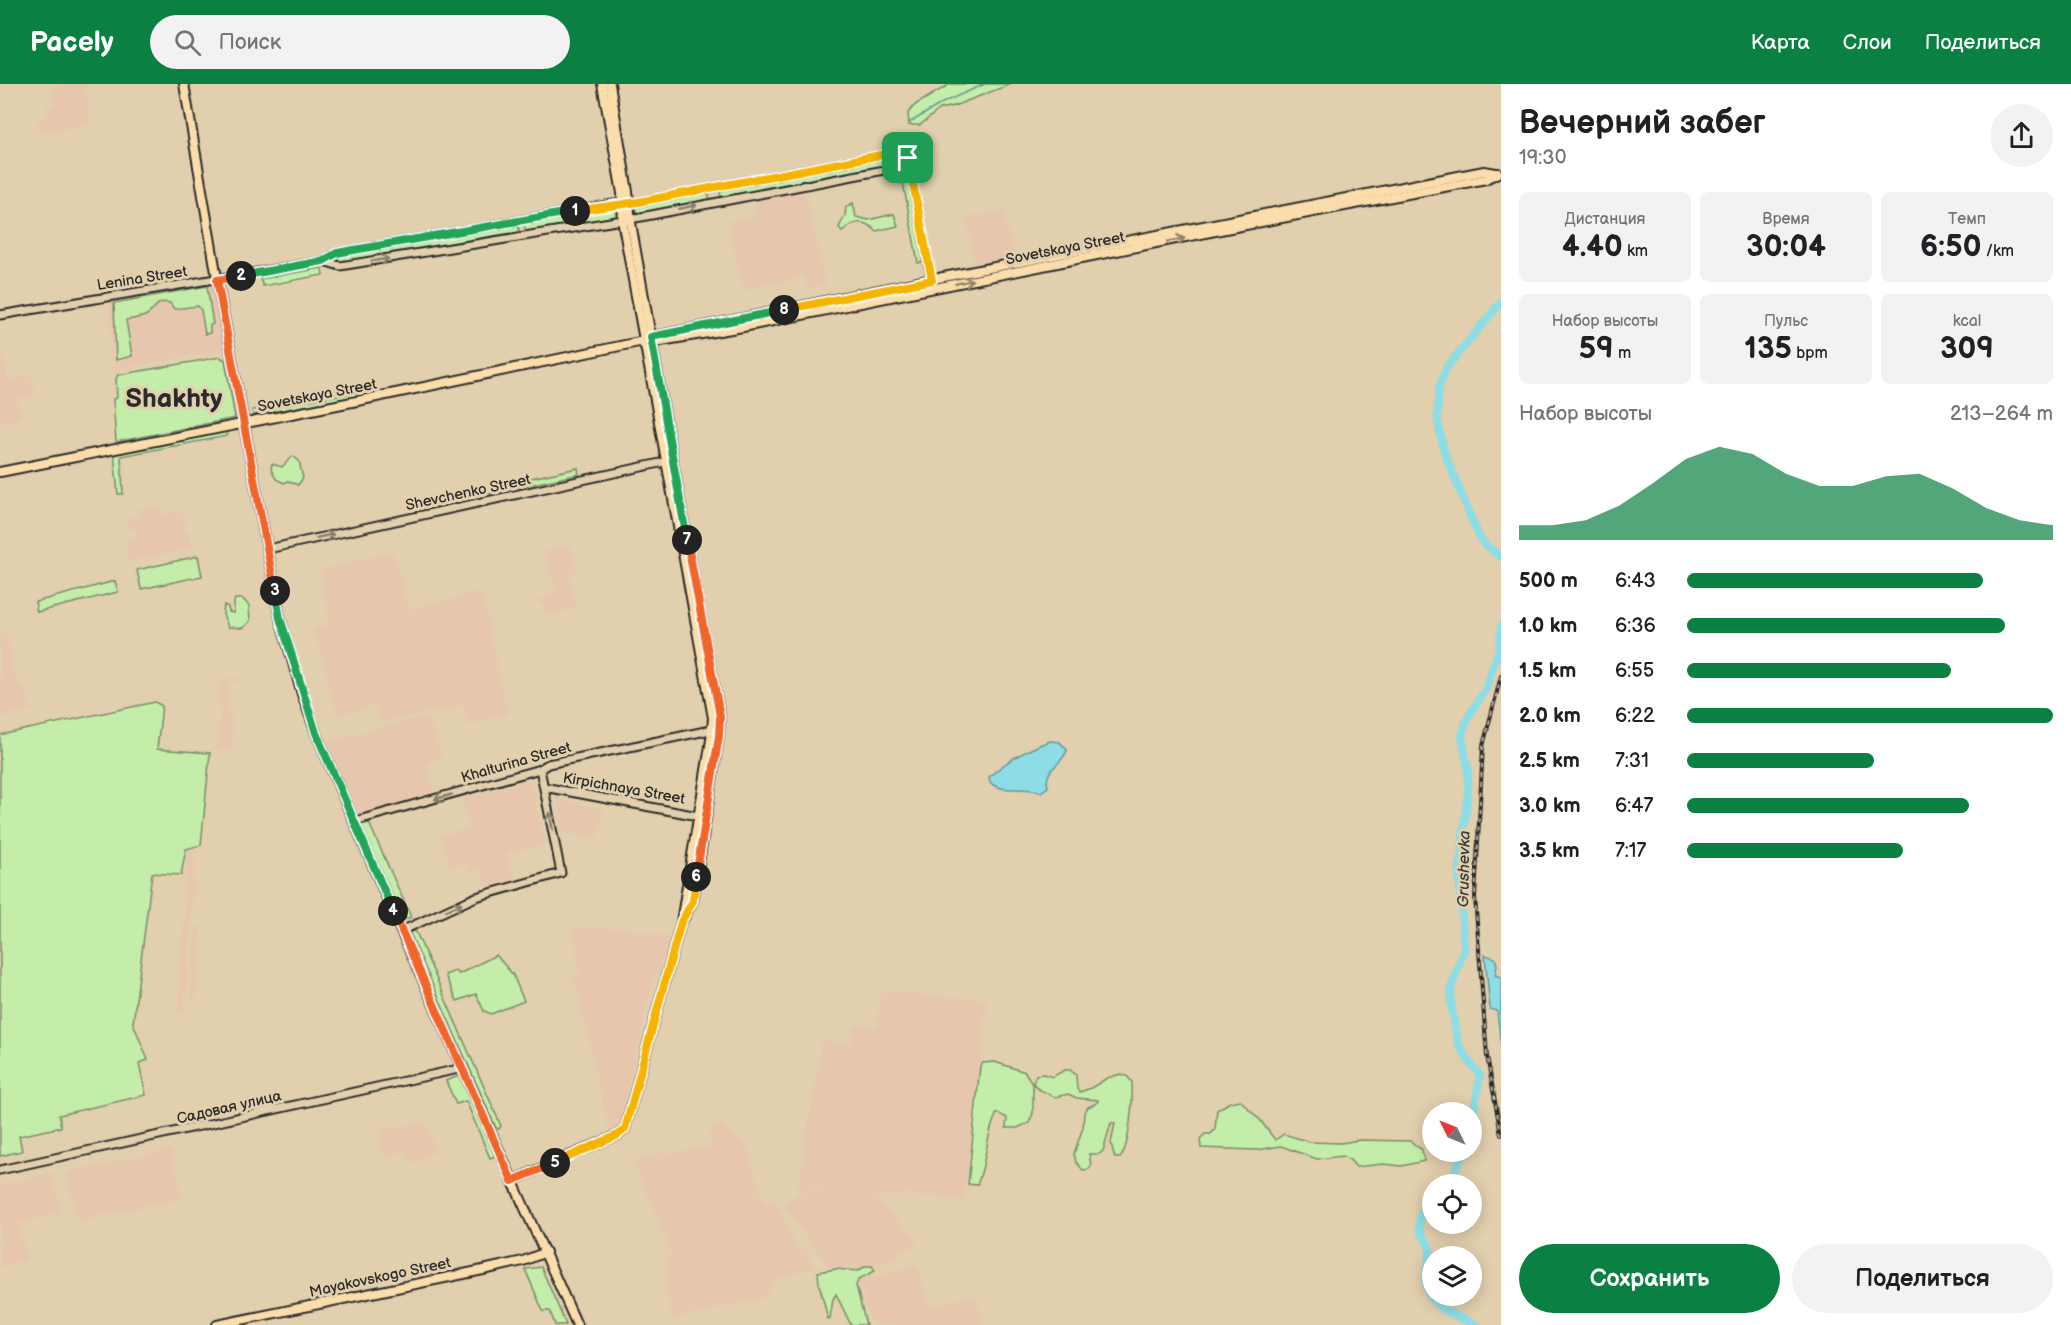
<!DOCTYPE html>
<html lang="ru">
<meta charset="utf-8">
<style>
:root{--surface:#fff;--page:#f2f2f2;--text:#202124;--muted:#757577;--accent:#0b8043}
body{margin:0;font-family:"Balsamiq Sans",sans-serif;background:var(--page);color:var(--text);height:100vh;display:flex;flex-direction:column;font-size:22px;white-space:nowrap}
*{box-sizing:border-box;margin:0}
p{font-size:20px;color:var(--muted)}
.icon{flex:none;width:33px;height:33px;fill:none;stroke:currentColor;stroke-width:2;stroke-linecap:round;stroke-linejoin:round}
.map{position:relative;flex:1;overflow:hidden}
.side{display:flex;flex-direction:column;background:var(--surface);width:570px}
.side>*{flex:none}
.needle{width:39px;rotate:313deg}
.fabs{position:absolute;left:1422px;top:1018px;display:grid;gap:12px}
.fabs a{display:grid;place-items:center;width:60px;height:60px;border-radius:50%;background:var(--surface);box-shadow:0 3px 15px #0003;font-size:30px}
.pin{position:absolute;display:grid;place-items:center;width:51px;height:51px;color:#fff;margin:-26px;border-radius:12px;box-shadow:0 3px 9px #0006}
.km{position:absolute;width:30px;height:30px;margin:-15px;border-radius:50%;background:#222;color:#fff;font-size:16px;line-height:30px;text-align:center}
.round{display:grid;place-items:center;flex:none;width:63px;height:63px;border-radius:32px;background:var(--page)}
.headline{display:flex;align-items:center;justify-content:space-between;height:102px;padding:0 18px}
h1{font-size:33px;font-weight:600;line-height:45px}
.metrics{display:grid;grid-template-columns:repeat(3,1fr);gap:9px;height:102px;padding:6px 18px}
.metrics div{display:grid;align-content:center;border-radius:9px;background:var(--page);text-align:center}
.metrics b{font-size:30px;font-weight:600}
.metrics small{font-size:16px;font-weight:400}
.metrics p{font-size:16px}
.chart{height:168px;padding:12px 18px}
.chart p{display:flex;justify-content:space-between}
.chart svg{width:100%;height:108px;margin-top:6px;fill:var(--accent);opacity:.7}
.button{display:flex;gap:12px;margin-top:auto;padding:12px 18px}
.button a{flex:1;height:69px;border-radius:36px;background:var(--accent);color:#fff;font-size:24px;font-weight:600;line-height:69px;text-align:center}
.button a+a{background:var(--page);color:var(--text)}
ul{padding:0 18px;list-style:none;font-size:20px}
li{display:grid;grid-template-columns:96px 72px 1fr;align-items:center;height:45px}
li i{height:15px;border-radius:8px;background:var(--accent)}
header{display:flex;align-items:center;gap:36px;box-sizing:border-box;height:84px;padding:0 30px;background:var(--accent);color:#fff}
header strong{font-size:28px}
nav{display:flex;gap:33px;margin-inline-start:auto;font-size:21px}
.search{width:420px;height:54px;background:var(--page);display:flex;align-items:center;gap:15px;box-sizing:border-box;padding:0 21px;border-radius:33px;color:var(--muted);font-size:22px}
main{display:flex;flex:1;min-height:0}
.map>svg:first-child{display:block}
.built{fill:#e6c7ad}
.green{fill:#c3eda9;stroke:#778c6a;stroke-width:1.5}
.water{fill:#8cdde6;stroke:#65969b;stroke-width:1.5}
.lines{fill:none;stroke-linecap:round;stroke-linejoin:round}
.stream{stroke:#65969b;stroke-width:1.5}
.river{stroke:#8cdde6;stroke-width:8}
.secondary-casing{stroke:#2b2b2b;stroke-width:11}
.primary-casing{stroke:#2b2b2b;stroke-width:12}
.secondary{stroke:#e2cfad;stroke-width:7}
.primary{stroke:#faddab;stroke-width:8}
.rail-casing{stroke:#2b2b2b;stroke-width:4}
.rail{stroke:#e2cfad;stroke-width:1.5;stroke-dasharray:4.5;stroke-linecap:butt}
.oneway{stroke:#867d6c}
.oneway2{stroke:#92846b}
.split-1-casing{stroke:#fff;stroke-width:12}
.split-2-casing{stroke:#fff;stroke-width:12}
.split-3-casing{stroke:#fff;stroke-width:12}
.split-4-casing{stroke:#fff;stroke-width:12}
.split-5-casing{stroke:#fff;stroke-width:12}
.split-6-casing{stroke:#fff;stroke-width:12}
.split-7-casing{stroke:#fff;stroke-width:12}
.split-8-casing{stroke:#fff;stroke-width:12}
.split-9-casing{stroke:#fff;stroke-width:12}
.split-1{stroke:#f5b400;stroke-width:8}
.split-2{stroke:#22a559;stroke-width:8}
.split-3{stroke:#f0652b;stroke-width:8}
.split-4{stroke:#22a559;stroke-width:8}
.split-5{stroke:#f0652b;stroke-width:8}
.split-6{stroke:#f5b400;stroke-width:8}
.split-7{stroke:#f0652b;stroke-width:8}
.split-8{stroke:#22a559;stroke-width:8}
.split-9{stroke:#f5b400;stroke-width:8}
.labels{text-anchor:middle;stroke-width:6;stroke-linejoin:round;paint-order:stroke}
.street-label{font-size:15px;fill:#2b2b2b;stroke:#e2cfad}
.water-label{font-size:16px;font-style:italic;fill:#353d3e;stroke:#e2cfad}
.town-label{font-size:27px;font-weight:bold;fill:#2b2b2b;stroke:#e2cfad}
</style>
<header>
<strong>Pacely</strong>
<div class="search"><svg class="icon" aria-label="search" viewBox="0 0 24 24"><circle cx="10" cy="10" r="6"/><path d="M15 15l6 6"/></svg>Поиск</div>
<nav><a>Карта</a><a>Слои</a><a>Поделиться</a></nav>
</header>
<main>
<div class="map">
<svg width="1501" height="1241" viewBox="0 0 1501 1241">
<rect width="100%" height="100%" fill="#e2cfad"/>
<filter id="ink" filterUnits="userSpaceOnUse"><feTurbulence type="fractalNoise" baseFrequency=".0167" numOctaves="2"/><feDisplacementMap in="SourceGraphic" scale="12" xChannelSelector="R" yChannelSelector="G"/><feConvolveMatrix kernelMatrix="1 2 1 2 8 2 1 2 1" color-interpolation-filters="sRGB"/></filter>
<g filter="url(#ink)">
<g class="built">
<polygon points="58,0 85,0 90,41 40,50 37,35 48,33 46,22 53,22 51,6 58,4"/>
<polygon points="805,105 825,201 807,205 804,193 743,206 728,138 757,132 754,115"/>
<polygon points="1004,127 1013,174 975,181 966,133"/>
<polygon points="217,196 229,265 114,286 108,213"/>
<polygon points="0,272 3,272 8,296 31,291 36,311 17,315 22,334 0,339"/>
<polygon points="161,421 163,430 182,427 186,443 182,444 183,448 188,447 192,464 127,478 126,467 127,455 137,454 136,444 127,445 126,434 138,431 137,426"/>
<polygon points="571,462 577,488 572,490 569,495 577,524 546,531 544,521 540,521 539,514 552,512 551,508 558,507 551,493 545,467"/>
<polygon points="393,467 409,525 482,507 507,630 468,641 464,621 380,639 375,621 337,632 314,545 330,540 320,486"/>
<polygon points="6,548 12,570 9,572 14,588 19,601 25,603 31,625 0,633 0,550"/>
<polygon points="238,593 238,598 229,599 226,629 232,630 233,667 216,666 221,622 219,620 220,600 224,596"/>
<polygon points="429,632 442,674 426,678 435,712 367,732 358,730 327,657"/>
<polygon points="531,695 545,761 508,769 514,796 487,804 481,783 470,787 467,778 451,783 441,752 470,743 462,715"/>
<polygon points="557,716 604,725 597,754 562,748"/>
<polygon points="188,766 195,767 185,928 178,928"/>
<polygon points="195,842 201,843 196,916 191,915"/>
<polygon points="572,843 618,844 669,852 658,892 654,894 621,1034 615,1045 609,1046 573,890 580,887"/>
<polygon points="881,907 987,916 964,1116 902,1109 902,1112 874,1110 918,1159 885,1178 857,1186 840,1183 831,1186 783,1122 802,1107 846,1108 798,1105 822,955 851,961 855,942 877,943"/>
<polygon points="421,1039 422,1040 424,1039 436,1067 410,1080 407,1067 384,1072 378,1046"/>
<polygon points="721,1042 746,1060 764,1120 776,1117 798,1165 806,1165 813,1183 771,1197 773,1205 767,1207 768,1212 673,1235 663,1195 670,1193 665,1174 672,1171 634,1079 646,1072 664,1068 665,1070 711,1062 710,1045"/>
<polygon points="172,1066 182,1114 77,1137 67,1088"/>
<polygon points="52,1089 61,1129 18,1139 27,1176 0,1182 0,1101"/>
<polygon points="917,1181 929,1223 976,1211 983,1241 875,1241 874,1238 871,1239 859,1197"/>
</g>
<g class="green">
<polygon points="950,0 1011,0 954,22 940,25 920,41 909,41 908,29 915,21"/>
<polygon points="899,71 901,80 721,115 720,106"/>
<polygon points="909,92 925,177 918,179 902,93"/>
<polygon points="708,108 710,117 637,131 635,122"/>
<path d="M 853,119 L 856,133 L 868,136 L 894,130 L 898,142 L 876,147 C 865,136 852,136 842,148 L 839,143 L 845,132 L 846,123 Z"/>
<polygon points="615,124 616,133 526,149 524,140"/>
<polygon points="518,141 520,150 340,179 338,171"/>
<polygon points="322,184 323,191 263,202 260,195"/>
<path d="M 207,202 L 213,240 L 210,241 L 210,249 L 205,250 L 201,226 L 198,222 L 174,225 L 170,219 C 155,215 156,227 145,232 C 139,234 132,235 126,236 L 132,272 L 116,276 L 114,219 Z"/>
<polygon points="220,273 225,276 235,334 116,358 113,315 117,314 116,295 118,291"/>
<polygon points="359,308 360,312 253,331 252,326"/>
<polygon points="225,346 227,352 121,372 123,410 118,410 114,369"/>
<polygon points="293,372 299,377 303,394 298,401 288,397 284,399 276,395 271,385 272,380 282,383"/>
<polygon points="578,384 579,390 455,417 453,411"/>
<polygon points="198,472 202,492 141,505 137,486"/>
<polygon points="115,497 118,508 37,528 35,518"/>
<polygon points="235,515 243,515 249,522 250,537 243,544 228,543 223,530 224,521 228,523 229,528 234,529 234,518"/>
<polygon points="155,618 162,622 157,665 210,669 201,761 186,765 181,791 152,789 133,939 148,976 139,979 146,1011 59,1031 61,1043 19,1052 22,1067 0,1072 0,651"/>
<polygon points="369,739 411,833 403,836 361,741"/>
<polygon points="412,847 416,848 501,1042 499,1045 496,1044 410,849"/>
<polygon points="496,871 513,891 524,917 491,930 484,927 476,910 457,917 445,891 455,887 459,890"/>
<path d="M 995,978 L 1025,988 L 1033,1001 L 1033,1029 L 1029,1039 L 1017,1044 L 1006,1044 L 1007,1034 L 997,1029 C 985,1052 987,1078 977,1101 L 968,1100 L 980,982 L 983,979 Z"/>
<path d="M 1065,986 L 1070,986 L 1076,991 L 1077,1005 L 1080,1008 L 1091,1004 L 1107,994 L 1121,990 L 1127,992 L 1132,998 C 1133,1013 1130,1063 1120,1074 L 1115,1074 L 1111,1059 L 1115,1039 L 1111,1039 L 1103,1067 L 1099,1070 L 1089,1070 L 1091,1081 L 1089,1085 L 1083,1086 L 1076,1078 L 1074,1070 L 1083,1043 L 1084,1029 L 1088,1023 L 1097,1019 L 1098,1016 L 1077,1014 L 1068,1010 L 1055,1013 L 1038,1005 L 1033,999 L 1036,991 L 1044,990 L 1052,993 Z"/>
<polygon points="461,991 495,1072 490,1074 466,1017 456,1020 446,997"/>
<polygon points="1240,1016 1261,1037 1275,1056 1284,1050 1310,1058 1341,1059 1359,1056 1410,1057 1422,1066 1424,1077 1402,1082 1383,1080 1356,1083 1350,1076 1343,1072 1317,1075 1281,1062 1257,1066 1201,1064 1200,1055 1205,1050 1211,1050 1215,1045 1217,1026 1230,1018"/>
<polygon points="866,1182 872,1182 875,1187 859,1195 856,1201 866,1241 851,1241 836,1210 833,1215 830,1234 828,1235 819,1199 818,1188 836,1185 858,1187"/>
<polygon points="541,1183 566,1241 555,1241 550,1227 543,1227 525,1185"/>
</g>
<g class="water">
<path d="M 1050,657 L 1060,658 L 1067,666 C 1063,681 1043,684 1048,703 L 1041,708 C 1024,701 1000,710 990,698 L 989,693 C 1006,677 1028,665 1050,657 Z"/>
<polygon points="1485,871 1495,874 1497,881 1495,891 1501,893 1501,961 1497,927 1490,925"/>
</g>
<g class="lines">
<polyline class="stream" points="909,39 946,17 985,0"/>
<g class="river">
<polyline points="1501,218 1446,284 1439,304 1437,333 1444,368 1477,448 1484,460 1501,473"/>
<polyline points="1474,1027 1480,991 1469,978 1458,959 1451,921 1451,904 1464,865 1459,789 1468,706 1468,685 1462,652 1467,635 1486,604 1500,561 1501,542"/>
<polyline points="1472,1053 1476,1040"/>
<polyline points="1443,1101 1454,1088 1465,1068"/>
<path d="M 1432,1113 C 1422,1126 1415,1133 1422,1151 C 1425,1156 1430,1161 1430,1167 C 1430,1176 1426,1185 1426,1195 C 1425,1224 1455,1231 1477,1241"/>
</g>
<defs>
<g id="secondary">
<polyline points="323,177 340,182 641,133 910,81"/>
<polyline points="0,231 323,177 337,169 613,120 638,118 901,67 908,74 933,204"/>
<polyline points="268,465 669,377"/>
<polyline points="544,703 698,732"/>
<polyline points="355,737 540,685 548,680 715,645"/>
<polyline points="401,847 476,813 561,789 540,685"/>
<polyline points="0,1086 463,984"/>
</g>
<g id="primary">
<polyline points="184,0 219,206 280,534 302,610 316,649 401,847 577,1241"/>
<polyline points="610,0 628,108 631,139 695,502 720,632 719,652 693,817 684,834"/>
<polyline points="643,260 743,243 1220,146 1486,95 1498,89"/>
<polyline points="0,388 362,316 639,258 651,253 923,197 1484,87 1496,89"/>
<polyline points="512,1097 618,1051 625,1045 681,838 711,656 713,634 623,141 622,109 602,0"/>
<polyline points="217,1241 483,1186 523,1177 546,1168"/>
</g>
</defs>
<use href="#secondary" class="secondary-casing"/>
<use href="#primary" class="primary-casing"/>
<use href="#secondary" class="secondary"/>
<use href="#primary" class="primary"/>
<defs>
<polyline id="rail" points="1501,592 1483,662 1475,813 1487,972 1501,1051"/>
</defs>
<use href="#rail" class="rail-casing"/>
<use href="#rail" class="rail"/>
</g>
<defs><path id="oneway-shaft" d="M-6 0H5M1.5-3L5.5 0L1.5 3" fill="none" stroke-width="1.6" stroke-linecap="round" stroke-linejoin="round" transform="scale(1.5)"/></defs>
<g class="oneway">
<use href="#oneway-shaft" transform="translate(688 123) rotate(-12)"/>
<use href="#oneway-shaft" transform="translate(380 176) rotate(-9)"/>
<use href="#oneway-shaft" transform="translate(325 452) rotate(-12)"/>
<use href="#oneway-shaft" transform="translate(443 713) rotate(164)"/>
<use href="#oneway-shaft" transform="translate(551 737) rotate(-101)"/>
<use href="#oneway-shaft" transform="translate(454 823) rotate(-25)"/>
</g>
<g class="oneway2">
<use href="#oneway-shaft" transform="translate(1176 156) rotate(-11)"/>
<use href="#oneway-shaft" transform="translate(964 198) rotate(-12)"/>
</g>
</g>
<g class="lines" filter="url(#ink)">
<defs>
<polyline id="split-1" points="575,127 638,118 901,67 908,74"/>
<polyline id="split-2" points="241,192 323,177 337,169 575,127"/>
<polyline id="split-3" points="241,192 217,196 275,507"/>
<polyline id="split-4" points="275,507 280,534 316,649 393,827"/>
<polyline id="split-5" points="393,827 512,1097 555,1079"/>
<polyline id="split-6" points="555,1079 618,1051 625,1045 681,838 693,817 696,793"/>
<polyline id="split-7" points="687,456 720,632 719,652 696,793"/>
<polyline id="split-8" points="687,456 651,253 784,226"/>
<polyline id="split-9" points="784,226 932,196 908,74"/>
</defs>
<use href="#split-1" class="split-1-casing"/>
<use href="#split-2" class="split-2-casing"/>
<use href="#split-3" class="split-3-casing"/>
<use href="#split-4" class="split-4-casing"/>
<use href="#split-5" class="split-5-casing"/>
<use href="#split-6" class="split-6-casing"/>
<use href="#split-7" class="split-7-casing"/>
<use href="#split-8" class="split-8-casing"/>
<use href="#split-9" class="split-9-casing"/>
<use href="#split-1" class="split-1"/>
<use href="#split-2" class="split-2"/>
<use href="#split-3" class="split-3"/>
<use href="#split-4" class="split-4"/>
<use href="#split-5" class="split-5"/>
<use href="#split-6" class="split-6"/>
<use href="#split-7" class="split-7"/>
<use href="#split-8" class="split-8"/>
<use href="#split-9" class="split-9"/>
</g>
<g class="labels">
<g class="street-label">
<text transform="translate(1065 164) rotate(-11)" y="5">Sovetskaya Street</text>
<text transform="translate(142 194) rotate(-9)" y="5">Lenina Street</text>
<text transform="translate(317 311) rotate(-11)" y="5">Sovetskaya Street</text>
<text transform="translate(468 408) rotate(-12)" y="5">Shevchenko Street</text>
<text transform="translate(516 678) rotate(-16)" y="5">Khalturina Street</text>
<text transform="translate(624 704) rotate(10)" y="5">Kirpichnaya Street</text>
<text transform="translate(229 1023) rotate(-13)" y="5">Садовая улица</text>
<text transform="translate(380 1193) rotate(-12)" y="5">Mayakovskogo Street</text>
</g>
<g class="water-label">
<text transform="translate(1463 785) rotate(-89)" y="6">Grushevka</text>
</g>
<g class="town-label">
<text x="174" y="323">Shakhty</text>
</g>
</g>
</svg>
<div class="fabs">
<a><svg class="needle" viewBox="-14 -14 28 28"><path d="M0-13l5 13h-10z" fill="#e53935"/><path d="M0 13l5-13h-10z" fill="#757577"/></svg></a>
<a><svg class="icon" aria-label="locate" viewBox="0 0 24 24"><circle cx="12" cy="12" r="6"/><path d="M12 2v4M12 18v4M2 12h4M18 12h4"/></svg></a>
<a><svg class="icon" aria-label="layers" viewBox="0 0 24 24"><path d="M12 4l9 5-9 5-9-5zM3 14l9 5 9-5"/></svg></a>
</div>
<div class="pin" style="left:908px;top:74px;background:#1e9e55"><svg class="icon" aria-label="arrive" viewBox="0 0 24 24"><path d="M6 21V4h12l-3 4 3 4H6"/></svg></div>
<b class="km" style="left:575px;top:127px">1</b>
<b class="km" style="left:241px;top:192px">2</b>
<b class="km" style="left:275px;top:507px">3</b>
<b class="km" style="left:393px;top:827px">4</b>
<b class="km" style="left:555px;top:1079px">5</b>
<b class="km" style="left:696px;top:793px">6</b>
<b class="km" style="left:687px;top:456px">7</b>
<b class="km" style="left:784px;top:226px">8</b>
</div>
<section class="side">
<div class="headline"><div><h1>Вечерний забег</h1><p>19:30</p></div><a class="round"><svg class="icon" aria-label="share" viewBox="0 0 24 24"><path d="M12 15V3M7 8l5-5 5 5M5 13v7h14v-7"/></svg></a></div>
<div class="metrics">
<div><p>Дистанция</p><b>4.40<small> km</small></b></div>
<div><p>Время</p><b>30:04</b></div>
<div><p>Темп</p><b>6:50<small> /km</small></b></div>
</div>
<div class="metrics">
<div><p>Набор высоты</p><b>59<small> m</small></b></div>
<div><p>Пульс</p><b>135<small> bpm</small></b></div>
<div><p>kcal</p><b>309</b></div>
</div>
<div class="chart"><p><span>Набор высоты</span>213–264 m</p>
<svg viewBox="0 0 160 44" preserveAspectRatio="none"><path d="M0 44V38L10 38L20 36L30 30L40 21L50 11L60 6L70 9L80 17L90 22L100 22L110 18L120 17L130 23L140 31L150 36L160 38V44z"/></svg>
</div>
<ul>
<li><b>500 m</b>6:43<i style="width:81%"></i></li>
<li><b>1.0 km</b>6:36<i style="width:87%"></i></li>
<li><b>1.5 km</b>6:55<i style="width:72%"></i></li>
<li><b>2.0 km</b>6:22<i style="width:100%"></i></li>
<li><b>2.5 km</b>7:31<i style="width:51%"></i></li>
<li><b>3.0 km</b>6:47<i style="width:77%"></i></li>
<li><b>3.5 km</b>7:17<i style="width:59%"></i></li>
</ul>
<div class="button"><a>Сохранить</a><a>Поделиться</a></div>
</section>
</main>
